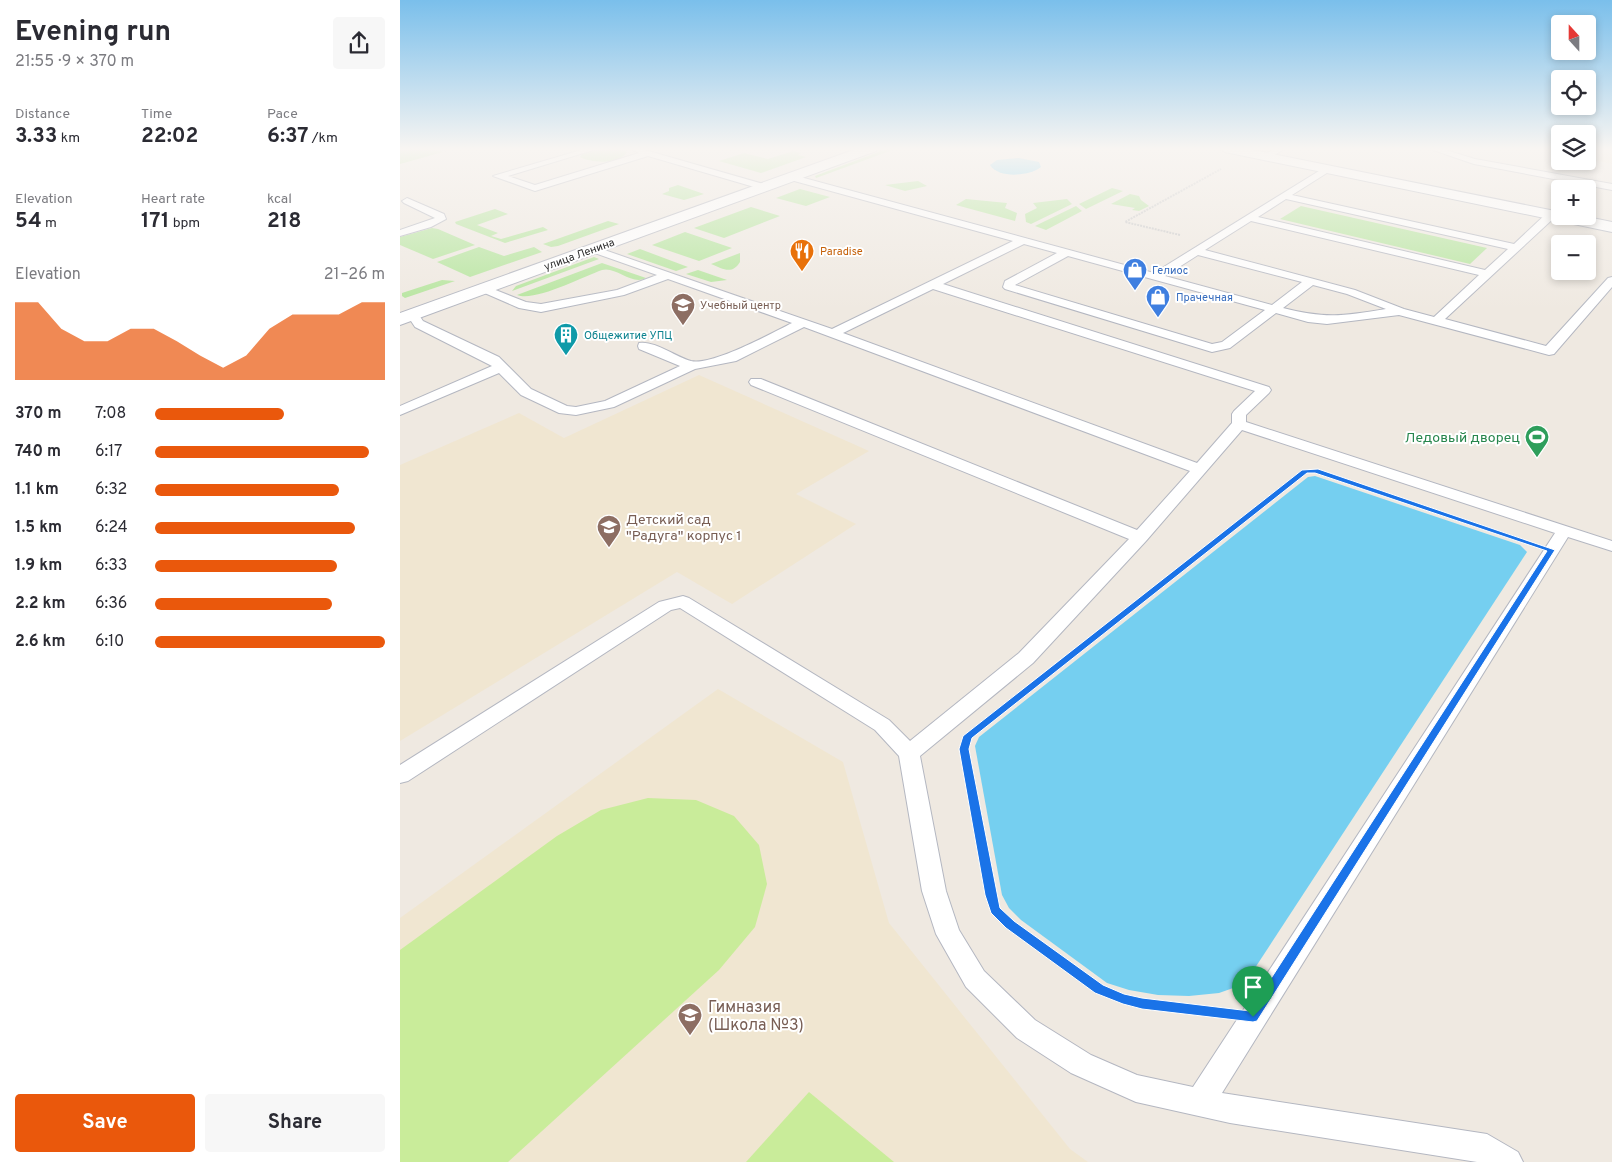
<!DOCTYPE html>
<meta charset="utf-8">
<style>
:root{--surface:#fff;--page:#f7f7f7;--text:#2b2b33;--muted:#7c7c81;--accent:#ea580c}
body{margin:0;font-family:Overpass,sans-serif;background:var(--page);color:var(--text);height:100vh;display:flex;flex-direction:column;font-size:19px;white-space:nowrap}
*{box-sizing:border-box;margin:0}
p{font-size:16px;color:var(--muted)}
.icon{flex:none;width:28px;height:28px;fill:none;stroke:currentColor;stroke-width:2;stroke-linecap:round;stroke-linejoin:round}
.map{position:relative;flex:1;overflow:hidden}
.side{display:flex;flex-direction:column;background:var(--surface);width:400px}
.side>*{flex:none}
.needle{width:32px;rotate:339deg}
.fabs{position:absolute;left:1151px;top:15px;display:grid;gap:10px}
.fabs a{display:grid;place-items:center;width:45px;height:45px;border-radius:5px;background:var(--surface);box-shadow:0 2px 8px #0003;font-size:25px}
.pin{position:absolute;display:grid;place-items:center;width:42px;height:42px;color:#fff;margin:-51px -21px;border-radius:50% 50% 50% 0;rotate:-45deg;box-shadow:0 0 5px #0007}
.pin .icon{rotate:45deg}
.round{display:grid;place-items:center;flex:none;width:52px;height:52px;border-radius:5px;background:var(--page)}
.summary{display:flex;align-items:center;justify-content:space-between;height:85px;padding:0 15px}
h1{font-size:28px;font-weight:700;line-height:38px}
.metrics{display:grid;grid-template-columns:repeat(3,1fr);gap:8px;height:85px;padding:5px 15px}
.metrics div{display:grid;align-content:center}
.metrics b{font-size:21px;font-weight:700}
.metrics small{font-size:14px;font-weight:400}
.metrics p{font-size:14px}
.chart{height:140px;padding:10px 15px}
.chart p{display:flex;justify-content:space-between}
.chart svg{width:100%;height:90px;margin-top:5px;fill:var(--accent);opacity:.7}
.action{display:flex;gap:10px;margin-top:auto;padding:10px 15px}
.action a{flex:1;height:58px;border-radius:5px;background:var(--accent);color:#fff;font-size:20px;font-weight:700;line-height:58px;text-align:center}
.action a+a{background:var(--page);color:var(--text)}
ul{padding:0 15px;list-style:none;font-size:16px}
li{display:grid;grid-template-columns:80px 60px 1fr;align-items:center;height:38px}
li i{height:12px;border-radius:6px;background:var(--accent)}
main{display:flex;flex:1;min-height:0}
.map>svg:first-child{display:block}
.education{fill:#f0e6d1}
.green{fill:#b6e59e}
.pitch{fill:#c9ec9a}
.water{fill:#75cff0}
.lines{fill:none;stroke-linecap:round;stroke-linejoin:round}
.service-casing{stroke:#b4b7c1;stroke-width:2}
.minor-casing{stroke:#b4b7c1;stroke-width:2}
.path-far3{stroke:#c9c9c9;stroke-width:2;stroke-dasharray:2 1;stroke-linecap:butt}
.path-far2{stroke:#c9c9c9;stroke-width:3;stroke-dasharray:3 2.5;stroke-linecap:butt}
.path-far1{stroke:#c9c9c9;stroke-width:4;stroke-dasharray:4.5 3;stroke-linecap:butt}
.path{stroke:#c9c9c9;stroke-width:4.5;stroke-dasharray:5.5 4;stroke-linecap:butt}
.service{fill:#fff;fill-rule:evenodd}
.minor{fill:#fff;fill-rule:evenodd}
.route{fill:#1a73e8;stroke:#fff;fill-rule:evenodd}
.labels{text-anchor:middle;stroke-width:4;stroke-linejoin:round;paint-order:stroke}
.far-food-label{font-size:11px;fill:#c56008;stroke:#fff;text-anchor:start}
.far-street-label{font-size:11px;fill:#2e2e2e;stroke:#fff}
.far-shop-label{font-size:11px;fill:#366cbe;stroke:#fff;text-anchor:start}
.far-education-label{font-size:11px;fill:#785e54;stroke:#fff;text-anchor:start}
.far-culture-label{font-size:11px;fill:#0d838f;stroke:#fff;text-anchor:start}
.leisure-label{font-size:14px;fill:#27864d;stroke:#fff;text-anchor:end}
.education-label{font-size:14px;fill:#785e54;stroke:#fff;text-anchor:start}
.near-education-label{font-size:16px;fill:#785e54;stroke:#fff;text-anchor:start}
</style>
<main>
<section class="side">
<div class="summary"><div><h1>Evening run</h1><p>21:55 · 9 × 370 m</p></div><a class="round"><svg class="icon" aria-label="share" viewBox="0 0 24 24"><path d="M12 15V3M7 8l5-5 5 5M5 13v7h14v-7"/></svg></a></div>
<div class="metrics">
<div><p>Distance</p><b>3.33<small> km</small></b></div>
<div><p>Time</p><b>22:02</b></div>
<div><p>Pace</p><b>6:37<small> /km</small></b></div>
</div>
<div class="metrics">
<div><p>Elevation</p><b>54<small> m</small></b></div>
<div><p>Heart rate</p><b>171<small> bpm</small></b></div>
<div><p>kcal</p><b>218</b></div>
</div>
<div class="chart"><p><span>Elevation</span>21–26 m</p>
<svg viewBox="0 0 160 44" preserveAspectRatio="none"><path d="M0 44V6L10 6L20 19L30 25L40 25L50 19L60 19L70 25L80 32L90 38L100 32L110 19L120 12L130 12L140 12L150 6L160 6V44z"/></svg>
</div>
<ul>
<li><b>370 m</b>7:08<i style="width:56%"></i></li>
<li><b>740 m</b>6:17<i style="width:93%"></i></li>
<li><b>1.1 km</b>6:32<i style="width:80%"></i></li>
<li><b>1.5 km</b>6:24<i style="width:87%"></i></li>
<li><b>1.9 km</b>6:33<i style="width:79%"></i></li>
<li><b>2.2 km</b>6:36<i style="width:77%"></i></li>
<li><b>2.6 km</b>6:10<i style="width:100%"></i></li>
</ul>
<div class="action"><a>Save</a><a>Share</a></div>
</section>
<div class="map">
<svg width="1212" height="1162" viewBox="0 0 1212 1162">
<rect width="100%" height="100%" fill="#efe9e1"/>
<g class="education">
<polygon points="1188,148 1212,148 1212,164 1188,159"/>
<polygon points="299,375 469,451 396,494 456,524 332,604 277,572 0,741 0,465 119,413 164,438"/>
<polygon points="318,689 443,762 489,923 670,1149 688,1162 0,1162 0,918"/>
</g>
<g class="green">
<polygon points="22,148 31,148 43,152 0,164 0,150"/>
<path d="M 218,148 L 227,152 C 219,165 192,163 180,157 L 182,154 L 191,151 Z"/>
<polygon points="489,148 498,148 416,178 415,176"/>
<polygon points="393,151 401,153 398,155 406,157 361,173 319,161 344,153 368,159"/>
<polygon points="518,181 527,186 505,191 485,185"/>
<polygon points="278,185 304,194 284,200 262,194 269,191 269,188"/>
<polygon points="712,188 723,191 686,209 679,204"/>
<polygon points="400,189 430,197 406,206 376,198"/>
<polygon points="730,194 739,196 741,200 749,206 739,211 732,210 735,208 711,204"/>
<polygon points="566,199 607,203 605,208 617,213 615,221 556,205"/>
<polygon points="667,199 672,204 631,224 626,222 625,214 637,208 633,203"/>
<polygon points="676,206 682,211 646,230 635,226"/>
<polygon points="901,206 1087,248 1070,264 880,219"/>
<polygon points="351,207 380,216 324,238 294,228"/>
<polygon points="95,209 108,214 77,225 98,233 91,236 101,239 143,227 148,230 105,243 56,224 55,222 58,221"/>
<polygon points="208,221 219,224 158,246 151,247 143,244"/>
<polygon points="32,228 38,229 75,245 33,259 0,245 0,237"/>
<polygon points="285,232 332,248 299,261 252,245"/>
<polygon points="79,247 104,256 134,247 142,252 70,277 37,262"/>
<polygon points="240,249 288,267 276,271 227,254"/>
<path d="M 340,253 L 340,262 C 332,275 323,269 311,264 Z"/>
<polygon points="194,257 199,259 112,291 116,286"/>
<path d="M 202,263 L 246,278 C 232,286 216,266 202,270 C 182,277 135,302 117,295 Z"/>
<polygon points="298,270 327,280 311,282 286,274"/>
<polygon points="42,280 55,281 5,298 2,296 2,293"/>
</g>
<g class="pitch">
<polygon points="248,798 296,800 334,816 359,845 367,884 355,927 319,970 108,1162 0,1162 0,950 157,836 201,810"/>
<polygon points="409,1092 494,1162 346,1162"/>
</g>
<g class="water">
<path d="M 619,158 L 639,162 L 641,167 C 630,176 599,179 590,165 L 597,160 Z"/>
<polygon points="915,476 1120,545 1127,552 851,974 836,987 819,993 789,996 758,995 729,990 707,983 621,920 609,908 602,895 575,746 579,737 908,477"/>
</g>
<g class="lines">
<defs>
<g id="service">
<polygon points="188,148 200,148 108,176 135,185 239,153 233,150 238,148 367,185 369,187 367,189 361,189 248,156 135,191 93,176"/>
<polygon points="876,148 886,148 869,158 866,159 862,156"/>
<polygon points="1027,148 1039,148 1075,159 1212,184 1212,190 1074,164"/>
<path d="M 927,166 L 930,167 L 930,171 L 892,195 L 1114,244 L 1147,213 L 1155,213 L 1155,217 L 1045,319 L 1146,346 L 1208,278 L 1212,277 L 1212,287 L 1154,354 L 1149,355 L 999,315 L 927,324 L 908,322 L 876,313 L 830,348 L 812,352 L 605,289 L 603,287 L 605,281 L 657,253 L 624,244 L 543,284 L 869,387 L 871,390 L 869,393 L 846,415 L 846,422 L 1212,541 L 1212,551 L 1168,537 L 822,1093 L 1087,1134 L 1118,1152 L 1123,1162 L 1077,1162 L 830,1123 L 736,1102 L 671,1073 L 617,1038 L 566,987 L 536,934 L 522,891 L 499,756 L 475,730 L 280,608 L 271,610 L 8,781 L 0,783 L 0,765 L 259,602 L 283,596 L 289,598 L 489,720 L 510,741 L 619,653 L 729,539 L 351,385 L 349,382 L 351,379 L 361,379 L 737,530 L 790,471 L 404,327 L 336,361 L 295,369 L 214,407 L 176,415 L 159,413 L 121,395 L 99,373 L 0,415 L 0,406 L 92,366 L 15,327 L 7,315 L 9,312 L 17,312 L 23,321 L 99,357 L 131,389 L 167,406 L 176,407 L 205,401 L 280,366 L 239,349 L 238,346 L 239,343 C 254,340 276,357 291,361 C 312,366 372,333 392,323 L 268,279 L 224,295 L 141,312 L 119,308 L 80,291 L 78,289 L 80,287 L 88,287 L 126,302 L 141,304 L 217,290 L 257,275 L 189,251 L 188,249 L 193,246 L 432,329 L 613,241 L 387,179 L 387,175 L 393,175 L 754,273 ZM 886,199 L 1108,249 L 1085,270 L 858,217 ZM 851,221 L 1079,275 L 1034,317 L 1004,309 L 955,290 L 805,250 ZM 798,255 L 902,282 L 872,305 L 765,276 ZM 668,256 L 865,310 L 822,342 L 812,344 L 615,285 ZM 913,285 L 947,294 L 986,309 C 944,316 925,319 883,308 ZM 533,289 L 855,391 L 834,411 L 832,414 L 832,423 L 797,463 L 443,333 ZM 842,430 L 1155,533 L 793,1087 L 737,1075 L 691,1055 L 635,1020 L 584,971 L 559,930 L 546,891 L 520,756 L 633,663 L 746,541 Z"/>
<polygon points="7,198 44,214 46,219 31,227 0,236 0,230 35,218 4,203 2,201"/>
</g>
<g id="minor">
<polygon points="459,148 478,148 476,151 0,325 0,313"/>
<polygon points="818,148 843,148 1160,212 1160,216 1183,216 1212,222 1212,232 825,152"/>
</g>
</defs>
<use href="#service" class="service-casing"/>
<use href="#minor" class="minor-casing"/>
<g class="path-far3">
<polyline points="36,148 46,151"/>
<polyline points="780,235 725,222 821,169"/>
</g>
<polyline class="path-far2" points="731,608 907,471"/>
<g class="path-far1">
<polyline points="660,663 733,607"/>
<polyline points="566,742 564,749 582,852"/>
</g>
<polyline class="path" points="582,851 590,895 595,910 610,925 699,989 723,999 742,1003 820,1013"/>
<use href="#service" class="service"/>
<use href="#minor" class="minor"/>
</g>
<linearGradient id="sky" x2="0" y2="1"><stop stop-color="#7abfeb"/><stop offset="0.48" stop-color="#f8f5f2"/><stop offset="1" stop-color="#f8f5f2" stop-opacity="0"/></linearGradient>
<rect width="1212" height="310" fill="url(#sky)"/>
<path class="route" d="M 918,469 L 1155,550 L 857,1021 L 853,1022 L 742,1009 L 723,1004 L 695,993 L 606,928 L 591,913 L 585,895 L 559,749 L 563,736 L 902,470 ZM 907,473 L 915,473 L 1147,551 L 850,1011 L 742,998 L 724,994 L 703,985 L 614,921 L 600,908 L 569,749 L 572,738 Z"/>
<defs>
<symbol id="restaurant-pin" viewBox="-11 -11 22 30"><path d="M0 17L-7.5 6A9.5 9.5 0 1 1 7.5 6Z" fill="#e8710a" stroke="#fff"/><path d="M-5-6h1v4h1v-4h1v4h1v-4h1v5L-1.5 .5V6h-2V.5L-5-1ZM5-6V6H3V1.5H1.5Q1.5-4 5-6Z" fill="#fff"/></symbol>
<symbol id="shop-pin" viewBox="-11 -11 22 30"><path d="M0 17L-7.5 6A9.5 9.5 0 1 1 7.5 6Z" fill="#3f7fe0" stroke="#fff"/><path d="M-5-2.5h2.3a2.7 3.5 0 0 1 5.4 0H5L5.5 6h-11ZM-1.5-2.5h3a1.5 2.3 0 0 0-3 0Z" fill="#fff"/></symbol>
<symbol id="university-pin" viewBox="-11 -11 22 30"><path d="M0 17L-7.5 6A9.5 9.5 0 1 1 7.5 6Z" fill="#8d6e63" stroke="#fff"/><path d="M0-5L7-2L0 1L-7-2ZM-4 1L0 2.5L4 1V4Q0 6-4 4Z" fill="#fff"/></symbol>
<symbol id="building-pin" viewBox="-11 -11 22 30"><path d="M0 17L-7.5 6A9.5 9.5 0 1 1 7.5 6Z" fill="#0f9aa8" stroke="#fff"/><path d="M-4-6H4V6H1V3H-1V6H-4ZM-2.5-4.3h1.7v1.8h-1.7ZM.8-4.3h1.7v1.8H.8ZM-2.5-1h1.7V.8h-1.7ZM.8-1h1.7V.8H.8Z" fill="#fff"/></symbol>
<symbol id="stadium-pin" viewBox="-11 -11 22 30"><path d="M0 17L-7.5 6A9.5 9.5 0 1 1 7.5 6Z" fill="#2e9e5b" stroke="#fff"/><path d="M0-5a6.5 5 0 1 0 0 10a6.5 5 0 1 0 0-10ZM-3.5-1.8h7v3.6h-7Z" fill="#fff"/></symbol>
<symbol id="school-pin" viewBox="-11 -11 22 30"><path d="M0 17L-7.5 6A9.5 9.5 0 1 1 7.5 6Z" fill="#8d6e63" stroke="#fff"/><path d="M0-5L7-2L0 1L-7-2ZM-4 1L0 2.5L4 1V4Q0 6-4 4Z" fill="#fff"/></symbol>
</defs>
<g fill-rule="evenodd">
<use href="#restaurant-pin" x="388" y="237" width="28" height="38"/>
<use href="#shop-pin" x="721" y="256" width="28" height="38"/>
<use href="#shop-pin" x="744" y="283" width="28" height="38"/>
<use href="#university-pin" x="269" y="291" width="28" height="38"/>
<use href="#building-pin" x="152" y="321" width="28" height="38"/>
<use href="#stadium-pin" x="1123" y="423" width="28" height="38"/>
<use href="#school-pin" x="195" y="513" width="28" height="38"/>
<use href="#school-pin" x="276" y="1001" width="28" height="38"/>
</g>
<g class="labels">
<g class="far-food-label">
<text x="420" y="255">Paradise</text>
</g>
<g class="far-street-label">
<text transform="translate(179 254) rotate(-20)" y="4">улица Ленина</text>
</g>
<g class="far-shop-label">
<text x="752" y="274">Гелиос</text>
<text x="776" y="301">Прачечная</text>
</g>
<g class="far-education-label">
<text x="300" y="309">Учебный центр</text>
</g>
<g class="far-culture-label">
<text x="184" y="339">Общежитие УПЦ</text>
</g>
<g class="leisure-label">
<text x="1120" y="442">Ледовый дворец</text>
</g>
<g class="education-label">
<text x="226" y="524">Детский сад<tspan x="226" dy="16">"Радуга" корпус 1</tspan></text>
</g>
<g class="near-education-label">
<text x="308" y="1012">Гимназия<tspan x="308" dy="18">(Школа №3)</tspan></text>
</g>
</g>
</svg>
<div class="fabs">
<a><svg class="needle" viewBox="-14 -14 28 28"><path d="M0-13l5 13h-10z" fill="#e53935"/><path d="M0 13l5-13h-10z" fill="#7c7c81"/></svg></a>
<a><svg class="icon" aria-label="locate" viewBox="0 0 24 24"><circle cx="12" cy="12" r="6"/><path d="M12 2v4M12 18v4M2 12h4M18 12h4"/></svg></a>
<a><svg class="icon" aria-label="layers" viewBox="0 0 24 24"><path d="M12 4l9 5-9 5-9-5zM3 14l9 5 9-5"/></svg></a>
<a>+</a>
<a>−</a>
</div>
<div class="pin" style="left:853px;top:1017px;background:#1e9e55"><svg class="icon" aria-label="arrive" viewBox="0 0 24 24"><path d="M6 21V4h12l-3 4 3 4H6"/></svg></div>
</div>
</main>
